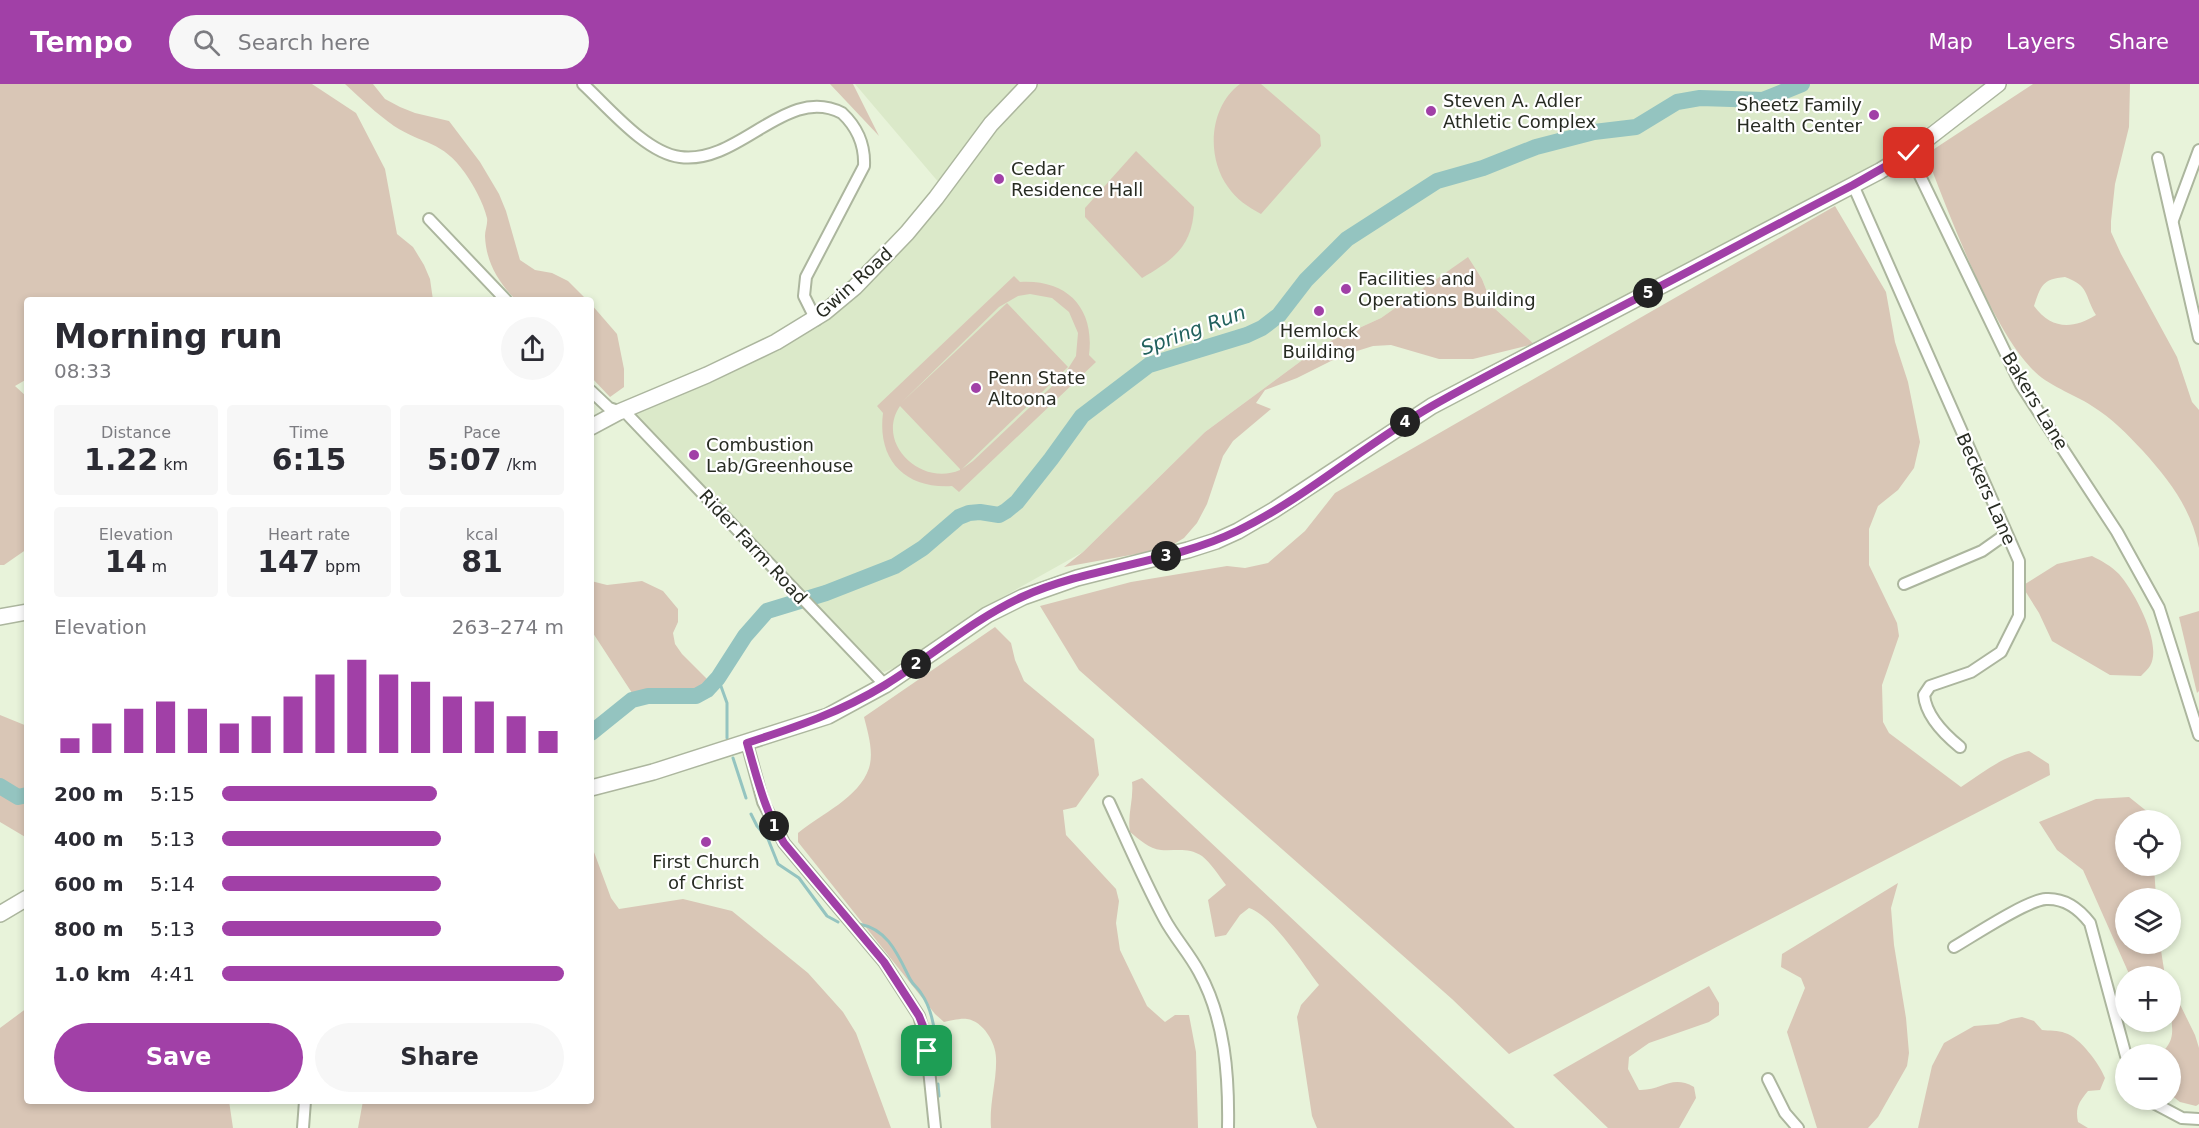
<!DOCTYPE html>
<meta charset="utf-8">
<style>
:root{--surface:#fff;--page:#f7f7f7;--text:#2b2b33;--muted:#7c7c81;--accent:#a140a7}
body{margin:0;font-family:"DejaVu Sans",sans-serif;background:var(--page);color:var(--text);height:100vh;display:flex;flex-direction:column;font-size:22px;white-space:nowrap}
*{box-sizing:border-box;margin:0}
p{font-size:20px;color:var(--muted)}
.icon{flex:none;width:33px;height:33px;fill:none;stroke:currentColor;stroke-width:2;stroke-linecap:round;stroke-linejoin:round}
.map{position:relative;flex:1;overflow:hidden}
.drawer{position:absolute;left:24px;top:213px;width:570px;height:807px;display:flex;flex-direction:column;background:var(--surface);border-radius:6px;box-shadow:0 3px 9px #0003}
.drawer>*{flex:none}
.buttons{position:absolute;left:2115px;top:726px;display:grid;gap:12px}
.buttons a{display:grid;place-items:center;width:66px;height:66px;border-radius:50%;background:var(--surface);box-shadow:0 3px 9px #0003;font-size:30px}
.pin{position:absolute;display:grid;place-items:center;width:51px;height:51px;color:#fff;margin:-26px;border-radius:12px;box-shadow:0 3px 9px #0006}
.km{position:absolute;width:30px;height:30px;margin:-15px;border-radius:50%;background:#222;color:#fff;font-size:16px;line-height:30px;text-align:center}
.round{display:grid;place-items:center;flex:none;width:63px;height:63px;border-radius:32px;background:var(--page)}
.headline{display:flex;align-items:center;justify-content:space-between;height:102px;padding:0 30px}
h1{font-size:33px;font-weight:700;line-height:45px}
.figures{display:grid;grid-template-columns:repeat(3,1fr);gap:9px;height:102px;padding:6px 30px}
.figures div{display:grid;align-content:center;border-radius:6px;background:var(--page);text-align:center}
.figures b{font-size:30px;font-weight:700}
.figures small{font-size:16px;font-weight:400}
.figures p{font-size:16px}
.chart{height:168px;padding:12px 30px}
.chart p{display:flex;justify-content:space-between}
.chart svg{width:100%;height:108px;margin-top:6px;stroke:var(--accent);stroke-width:6}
.action{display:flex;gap:12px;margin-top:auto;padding:12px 30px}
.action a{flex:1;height:69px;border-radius:36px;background:var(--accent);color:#fff;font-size:24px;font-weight:700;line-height:69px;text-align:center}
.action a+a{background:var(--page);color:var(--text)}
ul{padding:0 30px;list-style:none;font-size:20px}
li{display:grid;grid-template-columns:96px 72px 1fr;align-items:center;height:45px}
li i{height:15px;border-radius:8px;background:var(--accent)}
header{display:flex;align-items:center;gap:36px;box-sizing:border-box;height:84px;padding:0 30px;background:var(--accent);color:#fff}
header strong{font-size:28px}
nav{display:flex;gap:33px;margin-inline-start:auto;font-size:21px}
.search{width:420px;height:54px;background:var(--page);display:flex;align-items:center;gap:15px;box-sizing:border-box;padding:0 21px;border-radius:33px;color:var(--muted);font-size:22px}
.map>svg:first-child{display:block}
.built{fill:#dbe9c9}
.green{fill:#d9c6b6;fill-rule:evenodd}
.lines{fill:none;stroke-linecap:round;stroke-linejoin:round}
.stream{stroke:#94c4c0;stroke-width:3}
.river{stroke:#94c4c0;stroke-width:16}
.street-casing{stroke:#acb69e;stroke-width:14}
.secondary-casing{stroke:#acb69e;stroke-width:18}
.street{stroke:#fff;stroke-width:10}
.secondary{stroke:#fff;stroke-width:15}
.route-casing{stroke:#fff;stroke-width:12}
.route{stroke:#a140a7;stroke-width:8}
.poi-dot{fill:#a140a7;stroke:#fff;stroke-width:2}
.labels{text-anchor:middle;stroke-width:4.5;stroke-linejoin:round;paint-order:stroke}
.poi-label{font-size:18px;fill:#272b22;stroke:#fff;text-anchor:start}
.street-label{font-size:18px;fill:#272b22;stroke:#fff}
.water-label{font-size:20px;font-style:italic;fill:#21615d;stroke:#fff}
</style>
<header>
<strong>Tempo</strong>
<div class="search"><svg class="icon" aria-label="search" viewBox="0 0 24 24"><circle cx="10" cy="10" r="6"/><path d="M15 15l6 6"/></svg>Search here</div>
<nav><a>Map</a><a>Layers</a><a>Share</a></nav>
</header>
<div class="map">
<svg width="2199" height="1044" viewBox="0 0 2199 1044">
<rect width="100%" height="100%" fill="#e8f3da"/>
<polygon class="built" points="855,0 1985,0 1888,72 1843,98 1534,260 1493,223 1482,195 1468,174 1381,234 1324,260 1205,348 1083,468 1001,514 894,584 884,588 877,585 633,330 820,237 946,107"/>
<g class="green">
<polygon points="0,0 312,0 356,29 385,85 397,150 413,163 424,181 430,195 433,216 27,216 27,295 15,302 27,313 27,465 4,481 0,481"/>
<path d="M 345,0 L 373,0 L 385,15 L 400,23 L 415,29 L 449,37 L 480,78 L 499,110 L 506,127 L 520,176 L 535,186 L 552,189 L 568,197 L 587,216 L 516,216 C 498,198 486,178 485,152 C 485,146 488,140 487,134 C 483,118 474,102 465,89 C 442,56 423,61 394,42 C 377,30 360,14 345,0 Z"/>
<polygon points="830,0 853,0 879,52"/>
<path d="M 1240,0 L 1261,0 L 1320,51 L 1321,62 L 1261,130 C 1248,123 1236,115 1228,103 C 1206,73 1209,23 1240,0 Z"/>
<path d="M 2033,0 L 2130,0 L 2129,43 L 2115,100 L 2111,137 L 2111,148 L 2121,170 L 2177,273 L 2192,318 L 2199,326 L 2199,464 C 2191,424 2169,396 2143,367 C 2126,349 2113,335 2092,322 C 2072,309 2047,302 2031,284 C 2015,267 2002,244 1991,223 C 1967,177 1949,130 1930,81 L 1928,69 ZM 2065,193 C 2090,202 2084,211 2096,231 C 2072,246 2051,245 2034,222 C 2041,202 2042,195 2065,193 Z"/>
<path d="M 1136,67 L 1194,123 C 1193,162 1173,176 1142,194 L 1085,133 L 1085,124 Z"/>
<path d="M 1835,122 L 1886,208 L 1895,258 L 1908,298 L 1920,358 L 1914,384 L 1898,406 L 1878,422 L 1869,445 L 1869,481 L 1897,539 L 1899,552 L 1882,601 L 1883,638 L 1889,649 L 1961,703 C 1983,689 2002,672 2029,667 L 2049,680 L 2050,691 L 1509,970 L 1452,915 L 1079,586 L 1040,522 L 1131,498 L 1227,482 L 1245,484 L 1268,479 L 1305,447 L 1335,409 Z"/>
<polygon points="1468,173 1482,195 1493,223 1534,260 1473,275 1439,275 1391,261 1373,262 1341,272 1297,294 1265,306 1256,319 1271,325 1233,357 1223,372 1207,420 1197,439 1184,454 1169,463 1153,467 1064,483 1083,468 1205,348 1324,260 1381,234"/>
<path d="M 1014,192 L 1020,198 C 1067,195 1095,224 1089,271 L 1096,278 L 959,408 L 952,402 C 905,405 877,376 883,329 L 877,322 ZM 1030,210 L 1052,214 L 1069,228 L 1078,249 L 1076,272 L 1064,291 L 973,377 L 962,385 L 1068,283 L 1007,219 L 901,319 L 999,223 L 1018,212 ZM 900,322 L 960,385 L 960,386 C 921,403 875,359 900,322 Z"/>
<polygon points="591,220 617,250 624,285 624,303 610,313 591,293"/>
<path d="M 2092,472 C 2102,477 2111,482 2119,490 C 2134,507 2163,560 2150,582 C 2148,585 2144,589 2141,592 L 2110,591 L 2052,557 L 2039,529 L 2022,502 L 2057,480 Z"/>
<path d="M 591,497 L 607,501 L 642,497 L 663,507 L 678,525 L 678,538 L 673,549 L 675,560 L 682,570 L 707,595 L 701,606 C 678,613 658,619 634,612 L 591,546 Z"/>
<polygon points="2199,527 2199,607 2197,609 2179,533"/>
<path d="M 995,543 L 1011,559 L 1015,576 L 1024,597 L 1094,655 L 1099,691 L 1076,723 L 1063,726 L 1066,751 L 1116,805 L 1119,817 L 1116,839 L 1120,866 L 1147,922 L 1165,938 L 1175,931 L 1189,931 L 1196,968 L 1198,1044 L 991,1044 C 989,1019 997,997 996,974 C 996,959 983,937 967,935 C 960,934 950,937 944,938 L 935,930 L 798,758 L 798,749 C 821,730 859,714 869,684 C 874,668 868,649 864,633 Z"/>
<polygon points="0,631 27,642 27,754 0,738"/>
<path d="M 1142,694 L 1515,1044 L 1317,1044 L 1312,1032 L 1297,933 L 1301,921 L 1319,901 C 1303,880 1273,832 1249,824 L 1240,831 L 1226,851 L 1215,853 L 1208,816 L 1226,801 C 1219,792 1211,779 1202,772 C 1188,763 1177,767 1161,766 C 1149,765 1139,755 1130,748 C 1127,731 1134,715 1132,698 Z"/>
<polygon points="2129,713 2154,733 2154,736 2126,736 2126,782 2154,782 2156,814 2126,814 2126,860 2160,860 2165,892 2130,892 2083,786 2057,766 2039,738 2096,715"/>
<polygon points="591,760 611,814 619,825 683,815 732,827 808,889 843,928 856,949 891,1044 358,1044 363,1017 591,1017"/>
<polygon points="1898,799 1891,824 1894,861 1906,934 1909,969 1907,982 1878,1033 1868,1044 1817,1044 1787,948 1805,904 1801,894 1781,883 1782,870"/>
<path d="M 1709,902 L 1719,919 L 1719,931 L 1709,938 L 1649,959 L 1629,973 L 1628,985 L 1639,1006 C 1662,1007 1671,990 1694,1003 L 1696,1014 L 1679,1044 L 1608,1044 L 1553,991 Z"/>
<path d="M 2171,902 L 2195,951 L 2199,964 L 2199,1020 L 2196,1022 L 2180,1018 L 2171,1011 L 2170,970 L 2161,970 C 2174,956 2173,950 2171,931 C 2170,922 2170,912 2171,902 Z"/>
<polygon points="27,924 27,1017 229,1017 233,1044 0,1044 0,944"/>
<path d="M 2022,933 L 2034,937 L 2042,946 C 2049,947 2058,946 2065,949 C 2080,953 2100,981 2105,994 L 2100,1006 L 2088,1007 C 2079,1018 2075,1024 2078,1038 L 2088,1044 L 1918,1044 L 1932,982 L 1944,959 L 1974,942 L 1998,940 L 2011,935 Z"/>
</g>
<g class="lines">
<g class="stream">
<polyline points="718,594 727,619 727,654"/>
<polyline points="733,674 746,714"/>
<polyline points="751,730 757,742 768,755 778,780 799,794 827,832 838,838"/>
<path d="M 859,840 C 888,845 898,871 910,895 C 913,901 918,904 921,909 C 935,929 937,958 937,981"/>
<polyline points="938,1000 939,1012"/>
</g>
<g class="river">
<polyline points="591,649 632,616 648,612 696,612 707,606 718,594 745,552 767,527 826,509 895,482 923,464 959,433 969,429 980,428 999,431 1006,427 1017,418 1051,375 1082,332 1149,281 1247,251 1262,244 1279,231 1306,196 1347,155 1437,97 1483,84 1536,63 1594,48 1636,43 1677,18 1700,14 1763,16 1802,0"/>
<polyline points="0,702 18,713 27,711"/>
</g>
<defs>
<g id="street">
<path d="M 583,0 C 608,23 646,69 680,73 C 740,81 786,0 842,29 C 858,44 865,61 864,82 L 806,193 L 804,212 L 816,236"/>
<polyline points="1909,69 2021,301 2117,448 2159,524 2199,651"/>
<polyline points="2158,74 2199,254"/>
<path d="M 1853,101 L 2019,477 L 2019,532 L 2001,568 L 1971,588 L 1930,602 L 1924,611 C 1926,632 1944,650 1960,663"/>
<polyline points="429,135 506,216"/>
<polyline points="2173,136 2199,66"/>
<polyline points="591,307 609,324 627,330 885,601"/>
<polyline points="1904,500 1982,467 2006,450"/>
<polyline points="747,659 763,718 784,759 884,878 919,932 926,956 935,1044"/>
<path d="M 1109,718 C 1127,757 1144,797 1164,834 C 1174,853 1189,869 1199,888 C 1225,935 1229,992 1228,1044"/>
<path d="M 1954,863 C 1973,852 2027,816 2046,815 C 2065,814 2080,826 2090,839 L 2126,972"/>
<polyline points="1768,995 1785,1029 1798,1044"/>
<polyline points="2148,1016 2182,1034 2199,1035"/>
<polyline points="303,1044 305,1017"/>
</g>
<g id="secondary">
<polyline points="591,343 619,328 707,291 776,258 825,228 855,203 907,149 936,114 991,40 1029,0"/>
<polyline points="0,533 27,528"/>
<polyline points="591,704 653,688 828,632 885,601 987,531 1023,513 1077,494 1188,466 1216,457 1238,447 1274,426 1432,322 1880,87 1909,69 1998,0"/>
<polyline points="0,830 27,814"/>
</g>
</defs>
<use href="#street" class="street-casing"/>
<use href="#secondary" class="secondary-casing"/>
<use href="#street" class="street"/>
<use href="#secondary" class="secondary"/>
</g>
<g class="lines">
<defs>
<path id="route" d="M 927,967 L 923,942 L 919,932 L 884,878 L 784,759 C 765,728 757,694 747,659 C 796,643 841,628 885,601 C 931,573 972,536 1022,513 C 1090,482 1169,480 1237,447 C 1306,414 1365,360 1432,322 C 1495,286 1561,254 1626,220 C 1702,181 1777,140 1853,101 L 1909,69"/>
</defs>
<use href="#route" class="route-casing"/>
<use href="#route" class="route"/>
</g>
<g class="poi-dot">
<circle cx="1431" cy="27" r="6"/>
<circle cx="1874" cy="31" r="6"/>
<circle cx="999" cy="95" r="6"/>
<circle cx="1346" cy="205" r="6"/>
<circle cx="1319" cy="227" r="6"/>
<circle cx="976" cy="304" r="6"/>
<circle cx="694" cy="371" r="6"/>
<circle cx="706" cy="758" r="6"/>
</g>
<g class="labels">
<g class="poi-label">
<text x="1443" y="23">Steven A. Adler<tspan x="1443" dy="21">Athletic Complex</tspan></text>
<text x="1862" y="27" text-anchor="end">Sheetz Family<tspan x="1862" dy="21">Health Center</tspan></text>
<text x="1011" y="91">Cedar<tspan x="1011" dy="21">Residence Hall</tspan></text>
<text x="1358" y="201">Facilities and<tspan x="1358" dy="21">Operations Building</tspan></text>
<text x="1319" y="253" text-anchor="middle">Hemlock<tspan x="1319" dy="21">Building</tspan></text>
<text x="988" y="300">Penn State<tspan x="988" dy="21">Altoona</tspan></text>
<text x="706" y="367">Combustion<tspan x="706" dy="21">Lab/Greenhouse</tspan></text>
<text x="706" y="784" text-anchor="middle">First Church<tspan x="706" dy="21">of Christ</tspan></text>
</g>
<g class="street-label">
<text transform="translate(854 199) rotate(-42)" y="6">Gwin Road</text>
<text transform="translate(2035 317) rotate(59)" y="6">Bakers Lane</text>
<text transform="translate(1986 405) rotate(66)" y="6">Beckers Lane</text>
<text transform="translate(753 463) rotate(47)" y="6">Rider Farm Road</text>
</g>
<g class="water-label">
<text transform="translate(1193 246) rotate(-20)" y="7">Spring Run</text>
</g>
</g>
</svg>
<div class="buttons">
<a><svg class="icon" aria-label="locate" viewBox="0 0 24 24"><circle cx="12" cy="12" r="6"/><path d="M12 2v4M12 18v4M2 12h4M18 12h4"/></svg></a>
<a><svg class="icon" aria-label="layers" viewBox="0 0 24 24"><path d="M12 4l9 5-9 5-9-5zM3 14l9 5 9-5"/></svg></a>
<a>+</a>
<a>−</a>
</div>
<div class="pin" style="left:927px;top:967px;background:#1e9e55"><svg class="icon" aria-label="arrive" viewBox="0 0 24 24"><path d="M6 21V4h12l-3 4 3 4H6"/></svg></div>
<div class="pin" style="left:1909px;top:69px;background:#d93025"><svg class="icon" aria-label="check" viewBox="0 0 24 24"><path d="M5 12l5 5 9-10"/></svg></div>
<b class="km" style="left:774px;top:742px">1</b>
<b class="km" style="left:916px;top:580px">2</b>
<b class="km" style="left:1166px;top:472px">3</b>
<b class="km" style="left:1405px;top:338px">4</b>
<b class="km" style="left:1648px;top:209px">5</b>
<section class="drawer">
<div class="headline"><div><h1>Morning run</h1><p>08:33</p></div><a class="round"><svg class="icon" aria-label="share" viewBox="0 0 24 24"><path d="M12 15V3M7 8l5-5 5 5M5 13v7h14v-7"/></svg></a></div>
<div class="figures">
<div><p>Distance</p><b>1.22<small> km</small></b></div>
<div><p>Time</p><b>6:15</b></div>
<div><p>Pace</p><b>5:07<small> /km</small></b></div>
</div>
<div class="figures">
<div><p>Elevation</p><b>14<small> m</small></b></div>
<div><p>Heart rate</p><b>147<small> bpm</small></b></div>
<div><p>kcal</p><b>81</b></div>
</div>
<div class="chart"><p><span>Elevation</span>263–274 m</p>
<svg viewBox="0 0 160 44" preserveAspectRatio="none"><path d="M5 44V38M15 44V32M25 44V26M35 44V23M45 44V26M55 44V32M65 44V29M75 44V21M85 44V12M95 44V6M105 44V12M115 44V15M125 44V21M135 44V23M145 44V29M155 44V35"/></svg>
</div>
<ul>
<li><b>200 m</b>5:15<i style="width:63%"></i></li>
<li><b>400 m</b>5:13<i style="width:64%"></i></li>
<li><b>600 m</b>5:14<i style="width:64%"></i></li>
<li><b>800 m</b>5:13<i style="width:64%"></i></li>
<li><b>1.0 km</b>4:41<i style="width:100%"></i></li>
</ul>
<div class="action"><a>Save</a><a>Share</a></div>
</section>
</div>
